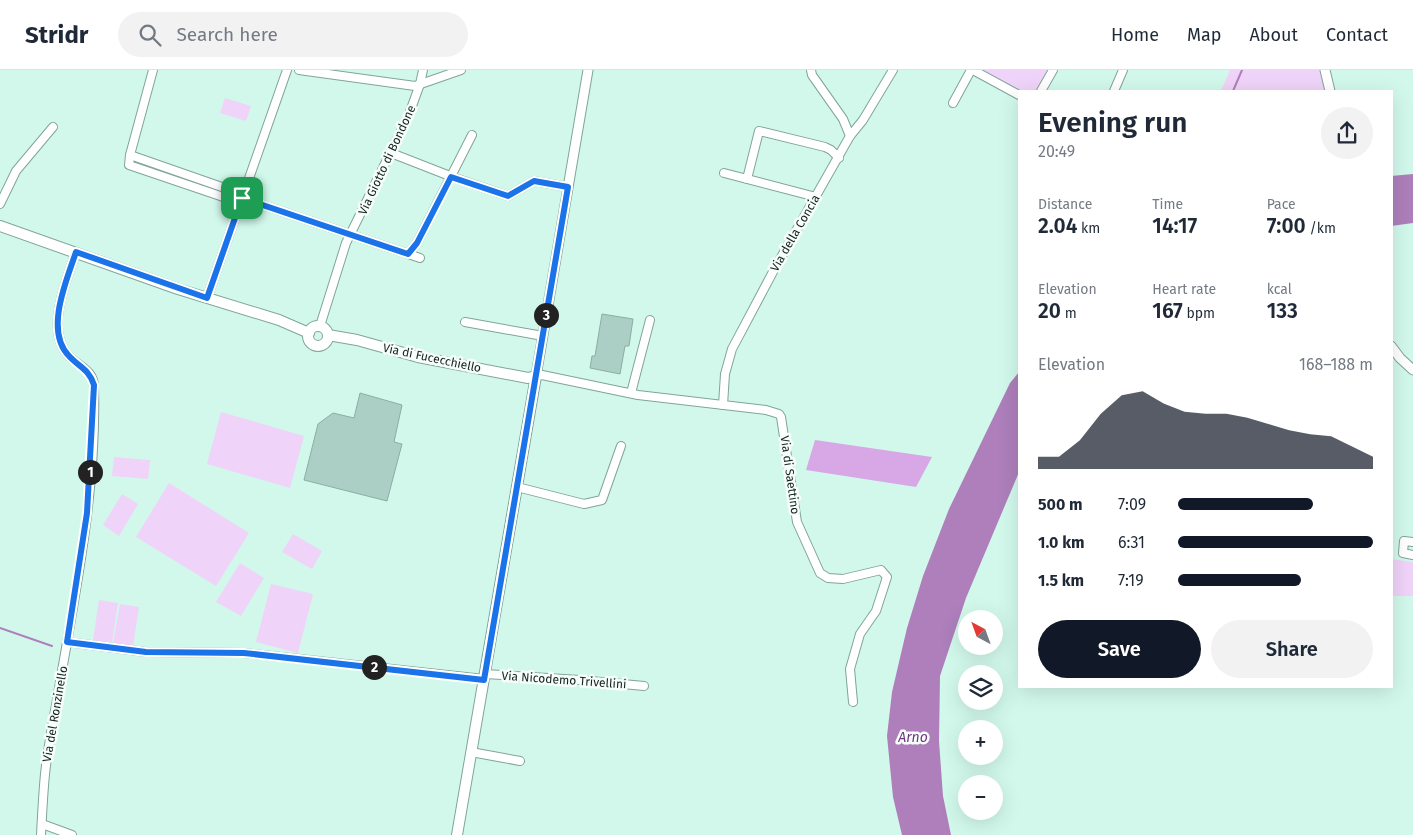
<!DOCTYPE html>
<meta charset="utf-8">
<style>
:root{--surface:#fff;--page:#f2f2f3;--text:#1f2937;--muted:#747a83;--line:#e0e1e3;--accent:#111827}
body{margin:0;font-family:"Fira Sans",sans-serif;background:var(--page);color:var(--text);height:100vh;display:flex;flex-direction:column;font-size:19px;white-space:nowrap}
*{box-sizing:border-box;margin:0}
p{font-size:16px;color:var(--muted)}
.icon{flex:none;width:28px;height:28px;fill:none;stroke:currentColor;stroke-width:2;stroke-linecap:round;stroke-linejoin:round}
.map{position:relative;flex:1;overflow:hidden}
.details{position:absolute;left:1018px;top:20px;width:375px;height:598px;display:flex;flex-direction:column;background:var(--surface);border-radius:0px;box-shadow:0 5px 20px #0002}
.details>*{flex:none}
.needle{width:32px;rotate:319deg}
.tools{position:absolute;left:958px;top:540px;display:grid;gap:10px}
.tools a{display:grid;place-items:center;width:45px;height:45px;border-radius:50%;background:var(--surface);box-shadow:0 5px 20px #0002;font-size:25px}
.pin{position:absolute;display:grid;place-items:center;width:42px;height:42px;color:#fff;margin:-21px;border-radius:10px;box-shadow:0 2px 8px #0006}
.km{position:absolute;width:25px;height:25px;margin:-12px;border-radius:50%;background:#222;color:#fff;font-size:14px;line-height:25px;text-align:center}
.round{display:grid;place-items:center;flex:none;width:52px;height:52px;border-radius:26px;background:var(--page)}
.overview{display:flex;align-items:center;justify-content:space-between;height:85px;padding:0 20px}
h1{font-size:28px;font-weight:600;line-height:38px}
.stats{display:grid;grid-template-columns:repeat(3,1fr);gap:8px;height:85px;padding:5px 20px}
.stats div{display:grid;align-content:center}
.stats b{font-size:21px;font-weight:600}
.stats small{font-size:14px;font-weight:400}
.stats p{font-size:14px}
.chart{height:140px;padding:10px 20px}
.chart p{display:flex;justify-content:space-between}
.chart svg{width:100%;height:90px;margin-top:5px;fill:var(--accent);opacity:.7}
.action{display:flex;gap:10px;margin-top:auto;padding:10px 20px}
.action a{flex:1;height:58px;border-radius:30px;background:var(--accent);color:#fff;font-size:20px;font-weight:600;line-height:58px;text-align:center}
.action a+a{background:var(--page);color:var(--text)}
ul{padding:0 20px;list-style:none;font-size:16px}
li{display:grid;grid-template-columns:80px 60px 1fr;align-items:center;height:38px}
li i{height:12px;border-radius:6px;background:var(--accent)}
header{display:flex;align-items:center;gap:30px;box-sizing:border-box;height:70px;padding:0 25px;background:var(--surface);border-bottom:1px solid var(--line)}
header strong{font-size:24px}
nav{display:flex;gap:28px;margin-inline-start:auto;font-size:18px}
.search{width:350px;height:45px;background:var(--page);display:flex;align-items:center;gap:12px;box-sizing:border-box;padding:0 18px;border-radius:28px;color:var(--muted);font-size:19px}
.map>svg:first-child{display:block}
.green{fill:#f0d3f8}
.forest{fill:#d8a7e6}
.water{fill:#ae7fbb}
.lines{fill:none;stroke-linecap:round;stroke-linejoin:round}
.stream{stroke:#ae7fbb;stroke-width:2}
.building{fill:#abcfc4;stroke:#8baea3}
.minor-casing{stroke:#81a49a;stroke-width:10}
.tertiary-casing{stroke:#81a49a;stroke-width:11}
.secondary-casing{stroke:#81a49a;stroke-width:12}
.minor{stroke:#fff;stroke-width:8}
.tertiary{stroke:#fff;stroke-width:9}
.secondary{stroke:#fff;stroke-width:10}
.route-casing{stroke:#fff;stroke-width:10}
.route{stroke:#1a73e8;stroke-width:6}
.labels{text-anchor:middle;stroke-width:5;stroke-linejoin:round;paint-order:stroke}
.street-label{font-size:12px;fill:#15231f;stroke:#f6fdfb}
.water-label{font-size:14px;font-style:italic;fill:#713680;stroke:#f6fdfb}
</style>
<header>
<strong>Stridr</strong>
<div class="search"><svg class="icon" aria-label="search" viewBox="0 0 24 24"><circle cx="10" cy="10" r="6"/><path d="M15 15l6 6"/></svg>Search here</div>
<nav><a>Home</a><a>Map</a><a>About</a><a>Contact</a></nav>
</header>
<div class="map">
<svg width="1413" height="765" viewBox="0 0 1413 765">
<rect width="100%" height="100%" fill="#d2f8ec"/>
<g class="green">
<polygon points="973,0 1053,0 1041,21 1019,21"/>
<polygon points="1230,0 1320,0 1325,21 1221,21"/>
<polygon points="225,28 251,36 246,51 220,43"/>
<polygon points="221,342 304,366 290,418 207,394"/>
<polygon points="114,387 150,390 148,409 112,406"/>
<polygon points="169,413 249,463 216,516 136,467"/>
<polygon points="122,424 138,434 119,466 103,455"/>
<polygon points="293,464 322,481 312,499 282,482"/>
<polygon points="1391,489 1413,492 1413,526 1391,526"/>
<polygon points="240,493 264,508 241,546 216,532"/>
<polygon points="271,514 313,524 298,583 256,572"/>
<polygon points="99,530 118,533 112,573 93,570"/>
<polygon points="120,534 139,537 133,576 113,573"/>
</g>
<polygon class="forest" points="815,370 932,387 916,417 806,400"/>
<g class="water">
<polygon points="1413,104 1413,153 1391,156 1391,106"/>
<polygon points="1019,302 1019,402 966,528 940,606 939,671 943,726 951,765 902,765 893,727 887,666 892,622 907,558 923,506 949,439 1010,313"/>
</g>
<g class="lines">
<g class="stream">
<polyline points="1233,21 1242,0"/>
<polyline points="0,558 52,576"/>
</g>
</g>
<g class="building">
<polygon points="602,244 633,249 629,276 625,276 620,304 590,298 592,286 595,286"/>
<polygon points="360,323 402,335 394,372 402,374 387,431 304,410 318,354 333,343 354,348"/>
</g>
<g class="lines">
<defs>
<g id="minor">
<polyline points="153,0 130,85 129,95 238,132 242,128"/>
<polyline points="299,0 415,16 461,0"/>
<polyline points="811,0 812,5 843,49 850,66"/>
<polyline points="973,0 1019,25"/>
<polyline points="1041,21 1053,0"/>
<polyline points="1114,21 1123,0"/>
<polyline points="953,33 971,0"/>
<polyline points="391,83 455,108 508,126 534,111 568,117"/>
<polyline points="130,85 239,123 242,128"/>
<polyline points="724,103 816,127"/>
<polyline points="747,109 759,61 825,77 831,80 839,88"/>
<polyline points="242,128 420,188"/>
<polyline points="0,134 16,101 53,57"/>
<polyline points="408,184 417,173 472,65"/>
<polyline points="207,228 287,0"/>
<polyline points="465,252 543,266"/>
<polyline points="320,256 346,173 408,47 420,14 423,0"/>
<polyline points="536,306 542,305 638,325 766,340 779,344 781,347 797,452 820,503 828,508 843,509 881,500 887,507 876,541 860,564 850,599 853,632"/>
<polyline points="631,323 650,250"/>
<polyline points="723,335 725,304 732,279 775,198 850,66 863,50 893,0"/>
<polyline points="517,417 584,434 602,430 621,376"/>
<polyline points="1413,472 1404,471 1403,483 1413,485"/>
<polyline points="67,572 146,582 244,583 484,609"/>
<polyline points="485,604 580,610 644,616"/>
<polyline points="471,682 520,691"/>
<polyline points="42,754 72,765"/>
<path d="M 41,765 C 42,745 43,725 45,704 C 48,676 54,647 59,618 C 76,519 97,418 94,317 C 94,300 79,297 69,286 C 44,261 67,209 76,182"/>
</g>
<g id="tertiary">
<polyline points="1325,0 1330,21"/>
<polyline points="1391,276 1400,288 1413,300"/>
<polyline points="536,306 588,0"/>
</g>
<g id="secondary">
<polyline points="0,156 178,219 279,250 309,263"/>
<circle cx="318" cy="266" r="10"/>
<polyline points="328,265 357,270 418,287 528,308 536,306 457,765"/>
</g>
</defs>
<use href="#minor" class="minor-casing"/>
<use href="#tertiary" class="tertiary-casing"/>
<use href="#secondary" class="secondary-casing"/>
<use href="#minor" class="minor"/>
<use href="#tertiary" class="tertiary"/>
<use href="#secondary" class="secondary"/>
</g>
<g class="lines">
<defs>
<path id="route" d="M 451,107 L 508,126 L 534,111 L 568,117 L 484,610 L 244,583 L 146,582 L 67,572 L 87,443 L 94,315 C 89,299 79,297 69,286 C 44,261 67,209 76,182 L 207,228 L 242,128 L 408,184 L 417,173 Z"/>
</defs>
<use href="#route" class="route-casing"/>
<use href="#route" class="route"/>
</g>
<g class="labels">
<g class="street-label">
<text transform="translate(387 90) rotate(-65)" y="4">Via Giotto di Bondone</text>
<text transform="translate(795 163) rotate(-60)" y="4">Via della Concia</text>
<text transform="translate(432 288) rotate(12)" y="4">Via di Fucecchiello</text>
<text transform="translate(790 405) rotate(82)" y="4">Via di Saettino</text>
<text transform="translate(564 610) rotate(4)" y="4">Via Nicodemo Trivellini</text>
<text transform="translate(55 644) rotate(-80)" y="4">Via del Ronzinello</text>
</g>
<g class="water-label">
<text x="913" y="672">Arno</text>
</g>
</g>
</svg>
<div class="tools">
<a><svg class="needle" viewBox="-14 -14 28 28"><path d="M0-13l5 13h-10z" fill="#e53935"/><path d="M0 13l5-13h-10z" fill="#747a83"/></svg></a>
<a><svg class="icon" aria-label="layers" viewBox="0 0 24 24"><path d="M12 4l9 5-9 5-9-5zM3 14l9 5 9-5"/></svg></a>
<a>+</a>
<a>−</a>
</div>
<div class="pin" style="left:242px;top:128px;background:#1e9e55"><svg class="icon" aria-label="arrive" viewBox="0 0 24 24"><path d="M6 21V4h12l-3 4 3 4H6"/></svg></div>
<b class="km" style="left:90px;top:402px">1</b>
<b class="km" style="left:374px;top:597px">2</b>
<b class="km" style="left:546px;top:245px">3</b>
<section class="details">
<div class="overview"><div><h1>Evening run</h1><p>20:49</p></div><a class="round"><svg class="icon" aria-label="share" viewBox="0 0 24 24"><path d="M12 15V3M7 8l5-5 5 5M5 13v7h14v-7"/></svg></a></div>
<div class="stats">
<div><p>Distance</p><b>2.04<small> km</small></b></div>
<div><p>Time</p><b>14:17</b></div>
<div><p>Pace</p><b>7:00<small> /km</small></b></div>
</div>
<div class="stats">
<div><p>Elevation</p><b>20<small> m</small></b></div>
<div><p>Heart rate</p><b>167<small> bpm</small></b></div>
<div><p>kcal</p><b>133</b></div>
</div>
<div class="chart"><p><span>Elevation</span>168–188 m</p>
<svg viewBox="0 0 160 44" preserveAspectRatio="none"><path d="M0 44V38L10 38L20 30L30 17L40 8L50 6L60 12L70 16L80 17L90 17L100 19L110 22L120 25L130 27L140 28L150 33L160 38V44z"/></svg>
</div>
<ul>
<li><b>500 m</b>7:09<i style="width:69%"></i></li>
<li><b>1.0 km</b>6:31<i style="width:100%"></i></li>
<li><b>1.5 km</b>7:19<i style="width:63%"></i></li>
</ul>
<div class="action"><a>Save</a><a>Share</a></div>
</section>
</div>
